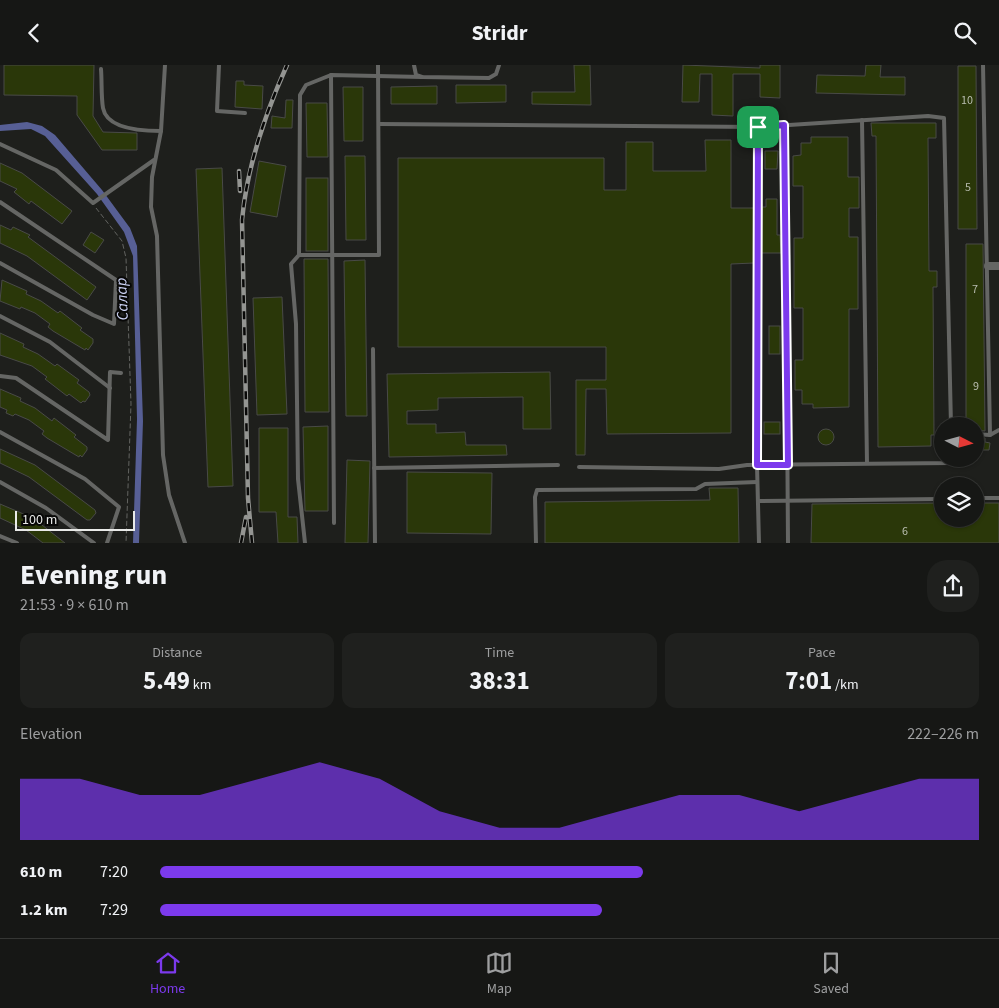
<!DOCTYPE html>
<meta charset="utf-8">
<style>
:root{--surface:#161715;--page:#1f201e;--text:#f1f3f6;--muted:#9e9fa0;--line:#353634;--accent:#7c3aed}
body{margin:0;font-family:"Source Sans 3",sans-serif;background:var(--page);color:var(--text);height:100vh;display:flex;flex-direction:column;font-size:19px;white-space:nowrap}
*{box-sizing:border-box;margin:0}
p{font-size:16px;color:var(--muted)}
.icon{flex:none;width:28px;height:28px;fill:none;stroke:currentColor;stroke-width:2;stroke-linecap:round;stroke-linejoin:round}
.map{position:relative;height:478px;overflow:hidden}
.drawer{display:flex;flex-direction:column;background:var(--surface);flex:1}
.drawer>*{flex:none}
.needle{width:32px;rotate:96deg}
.controls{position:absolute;left:934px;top:352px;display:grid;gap:10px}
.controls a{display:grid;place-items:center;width:50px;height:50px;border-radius:50%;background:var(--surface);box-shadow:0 1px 4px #0004,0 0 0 1px var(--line);font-size:25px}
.scale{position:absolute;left:15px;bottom:12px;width:120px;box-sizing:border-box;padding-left:5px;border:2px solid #e9eae8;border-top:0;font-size:14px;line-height:18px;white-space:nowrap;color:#e9eae8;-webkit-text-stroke:4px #080807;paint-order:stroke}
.pin{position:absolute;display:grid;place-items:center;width:42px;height:42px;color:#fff;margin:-21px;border-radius:10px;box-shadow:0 2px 8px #0006}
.round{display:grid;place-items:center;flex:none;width:52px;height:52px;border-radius:20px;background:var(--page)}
.summary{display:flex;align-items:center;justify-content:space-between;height:85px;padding:0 20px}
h1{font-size:28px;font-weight:700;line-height:38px}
.figures{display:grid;grid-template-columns:repeat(3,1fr);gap:8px;height:85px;padding:5px 20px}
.figures div{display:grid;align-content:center;border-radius:12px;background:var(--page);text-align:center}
.figures b{font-size:25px;font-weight:700}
.figures small{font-size:14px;font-weight:400}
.figures p{font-size:14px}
.chart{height:140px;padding:10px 20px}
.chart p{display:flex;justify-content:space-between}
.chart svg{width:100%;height:90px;margin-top:5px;fill:var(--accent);opacity:.7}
ul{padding:0 20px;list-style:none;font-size:16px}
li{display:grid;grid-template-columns:80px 60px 1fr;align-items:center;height:38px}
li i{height:12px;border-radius:6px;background:var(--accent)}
header{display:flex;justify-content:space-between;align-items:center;height:65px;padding:0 20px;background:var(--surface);font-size:22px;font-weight:700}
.tab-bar{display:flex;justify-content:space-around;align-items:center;height:70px;border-top:1px solid var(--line);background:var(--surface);font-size:14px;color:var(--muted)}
.tab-bar a{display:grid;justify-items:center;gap:2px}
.tab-bar .selected{color:var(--accent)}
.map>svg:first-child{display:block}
.water{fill:#575f95}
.building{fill:#2a3709;stroke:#494a47}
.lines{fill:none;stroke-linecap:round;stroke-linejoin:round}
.path{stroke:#636461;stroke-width:1;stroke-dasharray:5 2.5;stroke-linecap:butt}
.service{stroke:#656664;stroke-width:4}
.minor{stroke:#656664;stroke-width:8}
.rail-casing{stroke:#949592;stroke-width:4.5}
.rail{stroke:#080807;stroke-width:2.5;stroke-dasharray:8;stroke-linecap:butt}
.route-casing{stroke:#fff;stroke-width:10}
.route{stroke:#7c3aed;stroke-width:6}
.labels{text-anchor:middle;stroke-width:4;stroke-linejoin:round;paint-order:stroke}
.number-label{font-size:12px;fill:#b9bdb0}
.water-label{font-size:16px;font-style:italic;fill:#ccd2f3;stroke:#080807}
</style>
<header><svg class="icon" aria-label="back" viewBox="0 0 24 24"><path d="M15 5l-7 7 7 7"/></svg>Stridr<svg class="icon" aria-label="search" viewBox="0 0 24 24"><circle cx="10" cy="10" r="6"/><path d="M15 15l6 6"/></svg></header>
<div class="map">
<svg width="999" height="478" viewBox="0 0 999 478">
<rect width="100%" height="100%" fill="#1e1f1c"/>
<polygon class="water" points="27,57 42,61 55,70 102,125 130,163 137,181 143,356 139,478 133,478 137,354 133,191 124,167 97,129 45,71 31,64 0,66 0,60"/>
<g class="building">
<polygon points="4,0 94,0 93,51 103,67 137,68 137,85 102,85 77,50 77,31 4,30"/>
<polygon points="574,0 590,0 591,40 532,39 532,27 575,27"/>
<polygon points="683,0 760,3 760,0 780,0 780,33 760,32 760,9 733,9 733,51 712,50 712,9 700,9 699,37 682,37"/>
<polygon points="866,0 881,0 880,12 905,12 905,30 816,28 817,10 865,11"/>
<polygon points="958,1 976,1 977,164 958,164"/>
<polygon points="236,16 244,16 244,20 263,21 262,44 235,42"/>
<polygon points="456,20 506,20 506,37 456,38"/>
<polygon points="437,21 437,39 391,39 391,22"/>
<polygon points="343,22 363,22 363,76 344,76"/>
<polygon points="286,35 293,35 292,63 271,63 272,51 285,53"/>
<polygon points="306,38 327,38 328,92 307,92"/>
<polygon points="871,58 936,58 936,73 928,73 929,206 937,206 937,222 933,222 934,370 931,370 931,381 878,382 876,71 872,71"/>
<polygon points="811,72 848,72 848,112 859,112 859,143 849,143 849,172 858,172 858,244 849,244 849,342 813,343 813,339 802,339 802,325 795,325 795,295 803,295 803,243 794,243 794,173 803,173 803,121 793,121 793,91 801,90 801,78 811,78"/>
<polygon points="705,75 731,75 731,143 754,143 754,198 731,199 731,368 607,369 606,324 586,324 585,390 576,390 576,315 606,315 606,282 398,282 398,93 604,93 604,125 626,125 626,77 653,77 653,106 706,106"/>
<polygon points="765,86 778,86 777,104 765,104"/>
<polygon points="345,91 365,91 366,175 346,175"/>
<polygon points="259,96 286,101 277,152 250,147"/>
<polygon points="0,98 22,108 72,146 62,159 31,136 29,139 14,127 17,124 0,116"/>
<polygon points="222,103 233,421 208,422 196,104"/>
<rect x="306" y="113" width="22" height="73"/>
<polygon points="766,134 777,134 777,170 780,170 781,188 761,188 762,142 766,142"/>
<polygon points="0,160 11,165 13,162 30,170 28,172 96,222 87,235 27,191 0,178"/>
<polygon points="91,167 104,175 95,188 83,180"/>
<polygon points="966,179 983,179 985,366 975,365 975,361 966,361"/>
<polygon points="304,194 328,194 329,347 305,347"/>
<polygon points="365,195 367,351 346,351 344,196"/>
<polygon points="2,215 27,226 26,229 41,236 58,248 60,246 82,263 80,265 93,274 93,278 88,285 86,283 85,285 53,266 48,262 50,259 35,248 21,242 20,244 0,236"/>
<polygon points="282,232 287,349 257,350 253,233"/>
<rect x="769" y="261" width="11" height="28"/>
<polygon points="0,268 24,279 23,282 38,289 55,301 57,299 79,315 77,318 89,327 90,330 85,337 83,336 81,338 69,329 67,331 45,314 47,312 32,301 0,290"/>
<polygon points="550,307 551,364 523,364 523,332 438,333 438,345 407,346 407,359 436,359 436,368 465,367 466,380 506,380 507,390 389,392 387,309"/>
<polygon points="0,324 21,333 20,336 35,343 52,356 54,353 76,370 74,372 87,382 87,385 82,392 80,390 79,392 47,373 42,369 44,366 29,355 15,349 13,351 6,348 7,345 0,342"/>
<rect x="764" y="357" width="16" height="12"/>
<polygon points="328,361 328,446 305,446 303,362"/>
<polygon points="259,363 288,363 288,452 297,452 298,478 278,478 276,447 259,447"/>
<circle cx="826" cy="372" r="8"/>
<polygon points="975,373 985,373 985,377 990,378 989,385 975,385"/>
<polygon points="0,384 35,400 95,445 96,448 90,455 87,455 29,412 0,398"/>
<polygon points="347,395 370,396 368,478 345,478"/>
<polygon points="407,407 492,408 491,469 407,468"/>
<polygon points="709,423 738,423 739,478 545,478 545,437 710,435"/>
<polygon points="942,438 942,454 975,454 975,438 999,438 999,478 811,478 812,439"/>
<polygon points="0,439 33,453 65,478 43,478 26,465 0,453"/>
</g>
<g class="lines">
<polyline class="path" points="96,143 122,176 126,193 131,339 126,478"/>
<g class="service">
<polyline points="165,0 161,66 152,112 151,142 157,171 163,390 169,430 185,478"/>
<polyline points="219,0 217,46 245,48"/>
<polyline points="414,0 416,10 422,12 489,13 496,9 499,0"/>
<polyline points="983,0 990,370"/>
<path d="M 101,4 C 102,17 101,31 103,43 C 107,65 144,66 161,66"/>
<polyline points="331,10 334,458"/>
<polyline points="862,55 867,398"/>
<polyline points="379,59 758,62 928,51 944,53 951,361"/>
<polyline points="785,60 788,478"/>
<polyline points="758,62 757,400 759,478"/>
<polyline points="0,79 56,105 93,138 154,95"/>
<polyline points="0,137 116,215 114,259 93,250 0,198"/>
<polyline points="299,190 300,30 306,20 331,10 422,12"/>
<polyline points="0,251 50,277 110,323"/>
<polyline points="373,284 375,478"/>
<polyline points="0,311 16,313 108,375 110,307 121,308"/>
<polyline points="0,367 85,414 119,442 107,478"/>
<polyline points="975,369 990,370 999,365"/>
<polyline points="579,402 719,404 747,400 952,398 952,394"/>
<polyline points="374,403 558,400"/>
<polyline points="0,417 46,443 94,478"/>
<polyline points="975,433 999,433"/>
<polyline points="758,436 942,434"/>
<polyline points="0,471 17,478"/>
<polyline points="305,478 298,414 296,259 291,199 299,190 379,190 378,0"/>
<polyline points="536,478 535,432 537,425 696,424 705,419 757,417"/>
</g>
<polyline class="minor" points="988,201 999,201"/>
<defs>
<g id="rail">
<polyline points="239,106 240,126"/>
<polyline points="241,478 246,452"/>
<path d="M 252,478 L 248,433 L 242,155 C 247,101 265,49 287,0"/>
</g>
</defs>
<use href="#rail" class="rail-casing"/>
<use href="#rail" class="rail"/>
</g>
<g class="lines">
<defs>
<polygon id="route" points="784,60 788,400 757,400 758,62"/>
</defs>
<use href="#route" class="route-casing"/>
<use href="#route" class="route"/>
</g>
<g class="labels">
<g class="number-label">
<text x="967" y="39">10</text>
<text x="968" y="126">5</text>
<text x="975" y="228">7</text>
<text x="976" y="325">9</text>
<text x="905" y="470">6</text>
</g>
<g class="water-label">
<text transform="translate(121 234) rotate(-92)" y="6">Салар</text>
</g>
</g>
</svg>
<div class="controls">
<a><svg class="needle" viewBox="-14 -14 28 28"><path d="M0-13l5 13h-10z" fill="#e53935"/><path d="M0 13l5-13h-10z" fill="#9e9fa0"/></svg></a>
<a><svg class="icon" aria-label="layers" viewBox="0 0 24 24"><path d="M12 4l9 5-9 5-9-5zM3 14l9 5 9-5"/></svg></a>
</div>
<div class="scale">100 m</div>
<div class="pin" style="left:758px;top:62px;background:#1e9e55"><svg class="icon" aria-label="arrive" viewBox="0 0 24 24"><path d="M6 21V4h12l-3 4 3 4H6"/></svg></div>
</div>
<section class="drawer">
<div class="summary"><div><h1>Evening run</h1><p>21:53 · 9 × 610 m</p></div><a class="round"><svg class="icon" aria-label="share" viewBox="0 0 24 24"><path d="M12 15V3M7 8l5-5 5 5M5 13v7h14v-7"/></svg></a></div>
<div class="figures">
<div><p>Distance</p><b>5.49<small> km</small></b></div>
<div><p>Time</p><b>38:31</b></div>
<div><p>Pace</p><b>7:01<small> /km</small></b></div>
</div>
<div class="chart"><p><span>Elevation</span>222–226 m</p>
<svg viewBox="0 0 160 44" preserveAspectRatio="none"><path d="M0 44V14L10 14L20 22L30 22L40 14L50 6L60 14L70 30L80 38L90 38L100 30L110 22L120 22L130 30L140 22L150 14L160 14V44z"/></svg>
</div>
<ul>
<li><b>610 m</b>7:20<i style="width:59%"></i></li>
<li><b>1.2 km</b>7:29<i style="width:54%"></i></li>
</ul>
</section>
<nav class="tab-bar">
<a class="selected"><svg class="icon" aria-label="home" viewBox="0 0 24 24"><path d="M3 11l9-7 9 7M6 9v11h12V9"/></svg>Home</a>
<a><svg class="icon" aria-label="map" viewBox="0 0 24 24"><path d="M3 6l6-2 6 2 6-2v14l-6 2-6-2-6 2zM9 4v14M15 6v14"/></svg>Map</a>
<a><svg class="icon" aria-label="saved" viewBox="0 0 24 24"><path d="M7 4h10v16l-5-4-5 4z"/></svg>Saved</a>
</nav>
